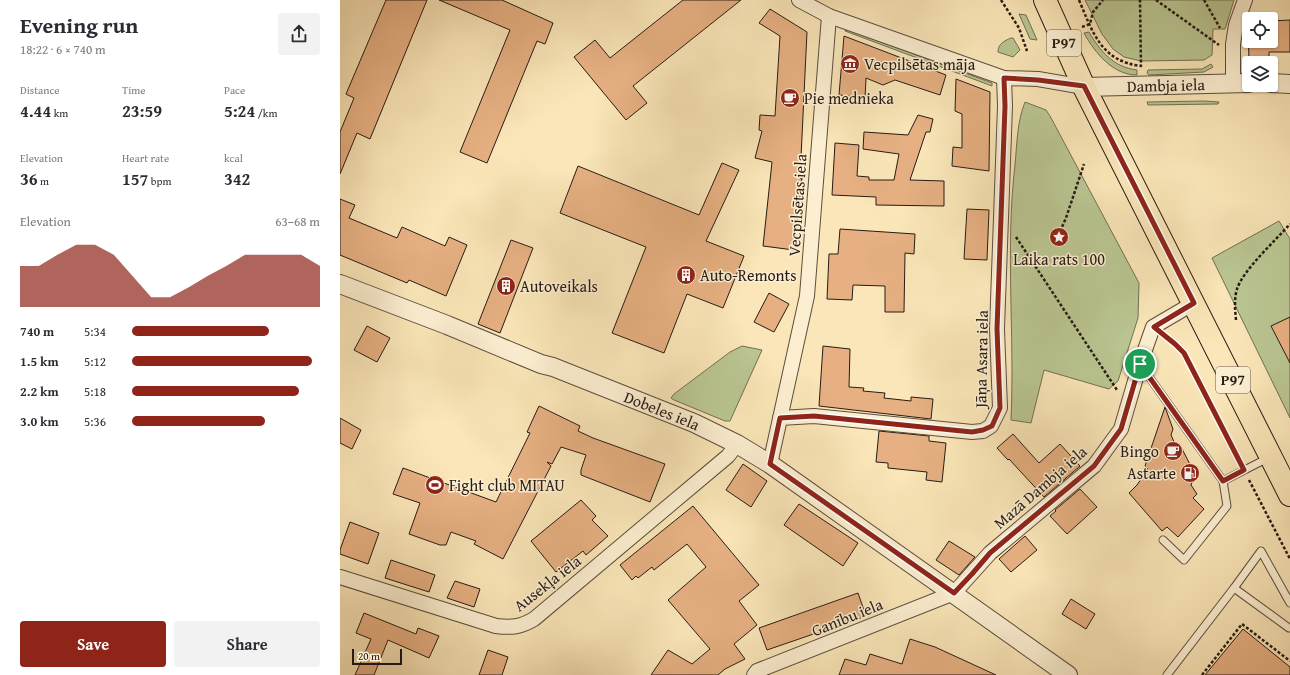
<!DOCTYPE html>
<meta charset="utf-8">
<style>
:root{--surface:#fff;--page:#f2f2f3;--text:#2b2b33;--muted:#7c7c81;--accent:#8f2418}
body{margin:0;font-family:"Gentium Book Plus",serif;background:var(--page);color:var(--text);height:100vh;display:flex;flex-direction:column;font-size:15px;white-space:nowrap}
*{box-sizing:border-box;margin:0}
p{font-size:13px;color:var(--muted)}
.icon{flex:none;width:22px;height:22px;fill:none;stroke:currentColor;stroke-width:2;stroke-linecap:round;stroke-linejoin:round}
.map{position:relative;flex:1;overflow:hidden}
.details{display:flex;flex-direction:column;background:var(--surface);width:340px}
.details>*{flex:none}
.tools{position:absolute;left:902px;top:12px;display:grid;gap:8px}
.tools a{display:grid;place-items:center;width:36px;height:36px;border-radius:4px;background:var(--surface);box-shadow:0 1px 3px #0004;font-size:20px}
.scale{position:absolute;left:12px;bottom:10px;width:50px;box-sizing:border-box;padding-left:4px;border:2px solid #281b15;border-top:0;font-size:11px;line-height:14px;white-space:nowrap;color:#281b15;-webkit-text-stroke:3px #fcefd1;paint-order:stroke}
.pin{position:absolute;display:grid;place-items:center;width:34px;height:34px;color:#fff;margin:-17px;border:2px solid #fff;border-radius:50%;box-shadow:0 1px 4px #0007}
.round{display:grid;place-items:center;flex:none;width:42px;height:42px;border-radius:4px;background:var(--page)}
.head{display:flex;align-items:center;justify-content:space-between;height:68px;padding:0 20px}
h1{font-size:22px;font-weight:800;line-height:30px}
.stats{display:grid;grid-template-columns:repeat(3,1fr);gap:6px;height:68px;padding:4px 20px}
.stats div{display:grid;align-content:center}
.stats b{font-size:17px;font-weight:800}
.stats small{font-size:11px;font-weight:400}
.stats p{font-size:11px}
.chart{height:112px;padding:8px 20px}
.chart p{display:flex;justify-content:space-between}
.chart svg{width:100%;height:72px;margin-top:4px;fill:var(--accent);opacity:.7}
.action{display:flex;gap:8px;margin-top:auto;padding:8px 20px}
.action a{flex:1;height:46px;border-radius:4px;background:var(--accent);color:#fff;font-size:16px;font-weight:800;line-height:46px;text-align:center}
.action a+a{background:var(--page);color:var(--text)}
ul{padding:0 20px;list-style:none;font-size:13px}
li{display:grid;grid-template-columns:64px 48px 1fr;align-items:center;height:30px}
li i{height:10px;border-radius:5px;background:var(--accent)}
main{display:flex;flex:1;min-height:0}
.map>svg:first-child{display:block}
.green{fill:#bac692;stroke:#717054}
.building{fill:#e6b082;stroke:#281b15}
.lines{fill:none;stroke-linecap:round;stroke-linejoin:round}
.service-casing{stroke:#5c4e3e;stroke-width:9}
.minor-casing{stroke:#5c4e3e;stroke-width:16}
.tertiary-casing{stroke:#5c4e3e;stroke-width:20}
.primary-casing{stroke:#281b15;stroke-width:24}
.path{stroke:#281b15;stroke-width:2.5;stroke-dasharray:3 2;stroke-linecap:butt}
.service{stroke:#fcefd1;stroke-width:7}
.minor{stroke:#fcefd1;stroke-width:14}
.tertiary{stroke:#fcefd1;stroke-width:18}
.primary{stroke:#fae6b8;stroke-width:22}
.route-casing{stroke:#fff;stroke-width:8}
.route{stroke:#8f2418;stroke-width:5}
.labels{text-anchor:middle;stroke-width:3;stroke-linejoin:round;paint-order:stroke}
.shield{fill:#fcefd1;stroke:#685b4d;stroke-width:1}
.shield-label{font-size:15px;font-weight:bold;fill:#281b15}
.poi-label{font-size:16px;fill:#281b15;stroke:#fcefd1;text-anchor:start}
.street-label{font-size:16px;fill:#281b15;stroke:#fcefd1}
</style>
<main>
<section class="details">
<div class="head"><div><h1>Evening run</h1><p>18:22 · 6 × 740 m</p></div><a class="round"><svg class="icon" aria-label="share" viewBox="0 0 24 24"><path d="M12 15V3M7 8l5-5 5 5M5 13v7h14v-7"/></svg></a></div>
<div class="stats">
<div><p>Distance</p><b>4.44<small> km</small></b></div>
<div><p>Time</p><b>23:59</b></div>
<div><p>Pace</p><b>5:24<small> /km</small></b></div>
</div>
<div class="stats">
<div><p>Elevation</p><b>36<small> m</small></b></div>
<div><p>Heart rate</p><b>157<small> bpm</small></b></div>
<div><p>kcal</p><b>342</b></div>
</div>
<div class="chart"><p><span>Elevation</span>63–68 m</p>
<svg viewBox="0 0 160 44" preserveAspectRatio="none"><path d="M0 44V19L10 19L20 12L30 6L40 6L50 12L60 25L70 38L80 38L90 32L100 25L110 19L120 12L130 12L140 12L150 12L160 19V44z"/></svg>
</div>
<ul>
<li><b>740 m</b>5:34<i style="width:73%"></i></li>
<li><b>1.5 km</b>5:12<i style="width:96%"></i></li>
<li><b>2.2 km</b>5:18<i style="width:89%"></i></li>
<li><b>3.0 km</b>5:36<i style="width:71%"></i></li>
</ul>
<div class="action"><a>Save</a><a>Share</a></div>
</section>
<div class="map">
<svg width="950" height="675" viewBox="0 0 950 675">
<rect width="100%" height="100%" fill="#fae6b8"/>
<filter id="stains"><feTurbulence type="fractalNoise" baseFrequency=".005" numOctaves="4"/><feColorMatrix values="0 0 0 0 .2 0 0 0 0 .09 0 0 0 0 .02 0 0 0 .5 -.17"/></filter>
<radialGradient id="worn" r=".72"><stop offset=".6" stop-color="#630" stop-opacity="0"/><stop offset="1" stop-color="#630" stop-opacity=".3"/></radialGradient>
<g class="green">
<polygon points="745,0 894,0 885,29 873,29 872,55 864,60 801,61 784,57 773,49 762,34"/>
<polygon points="679,14 686,15 697,40 690,39"/>
<polygon points="506,29 652,83 652,86 505,31"/>
<path d="M 749,32 C 760,51 773,67 797,70 L 797,75 C 773,75 755,53 744,33 Z"/>
<path d="M 671,38 L 673,38 L 680,50 L 673,57 L 658,52 C 658,44 664,41 671,38 Z"/>
<polygon points="871,64 873,67 864,72 809,75 807,73 808,70 862,69"/>
<polygon points="864,101 879,102 878,104 808,105 807,102"/>
<path d="M 685,102 L 706,110 L 710,116 L 799,283 L 798,318 L 778,381 L 769,389 L 704,370 L 691,423 L 671,420 C 675,335 665,250 675,165 C 677,144 677,122 685,102 Z"/>
<polygon points="939,221 950,239 950,418 872,258"/>
<polygon points="402,346 422,350 390,421 385,421 334,400 331,398 334,394 390,352"/>
</g>
<g class="building">
<polygon points="46,0 87,0 30,139 17,133 0,174 0,132 14,98 6,94"/>
<polygon points="99,0 162,0 213,23 205,44 197,41 147,163 120,152 170,30"/>
<polygon points="343,0 401,0 293,86 307,103 286,120 234,57 255,40 270,58"/>
<polygon points="430,9 467,32 460,178 462,178 454,250 423,246 432,162 415,158 422,131 419,130 420,115 435,116 440,36 419,23"/>
<polygon points="950,20 950,52 929,52 929,60 909,61 908,27 909,27 909,41 931,41 931,21"/>
<polygon points="504,36 606,75 600,95 555,80 543,85 526,78 525,98 499,95"/>
<polygon points="616,79 650,92 649,171 612,166 613,147 622,148 622,114 615,111"/>
<polygon points="578,115 593,119 590,132 586,132 570,180 604,181 604,206 536,205 536,197 492,195 495,143 519,145 517,176 529,177 529,180 554,180 559,154 523,149 524,132 568,135"/>
<polygon points="382,163 399,170 366,241 404,256 383,308 347,294 324,353 272,333 306,247 220,213 238,166 359,215"/>
<polygon points="0,199 15,205 9,218 57,238 62,227 105,246 109,237 127,245 106,296 69,280 67,283 0,255"/>
<polygon points="627,209 649,210 647,260 624,259"/>
<polygon points="500,229 575,234 574,254 565,253 564,312 545,312 545,286 513,285 512,300 487,299 489,254 498,254"/>
<polygon points="171,240 193,248 160,333 138,324"/>
<polygon points="429,293 449,304 434,332 414,322"/>
<polygon points="950,317 950,363 931,326"/>
<polygon points="27,326 50,338 37,362 14,350"/>
<polygon points="483,346 510,349 509,387 524,388 523,391 545,393 544,398 571,401 571,397 593,399 591,419 479,406"/>
<polygon points="199,406 240,426 238,431 253,438 325,464 310,502 241,475 241,470 246,455 221,447 212,464 207,462 211,466 163,559 134,544 136,541 111,532 106,545 100,545 69,534 80,503 53,494 63,468 156,502 190,433 187,432"/>
<polygon points="825,407 833,429 831,435 835,444 841,447 855,474 851,485 857,494 853,498 864,509 838,537 827,527 822,531 789,493 797,485 808,469 805,466"/>
<polygon points="0,418 21,430 12,449 0,443"/>
<polygon points="539,431 589,436 589,441 606,443 602,482 586,480 587,472 548,468 548,463 536,462"/>
<polygon points="673,434 699,463 720,444 740,466 704,497 669,459 668,460 657,448"/>
<polygon points="403,464 427,481 411,507 386,490"/>
<polygon points="740,489 757,507 727,534 710,516 716,511 715,510"/>
<polygon points="241,500 256,516 252,520 268,536 246,555 243,551 216,572 191,541"/>
<polygon points="459,504 518,543 503,566 444,525"/>
<polygon points="353,506 419,585 399,601 417,625 394,644 405,659 385,669 378,675 311,675 328,650 352,664 370,649 328,600 366,567 347,544 314,570 312,567 298,578 296,576 292,580 280,565"/>
<polygon points="10,522 39,533 28,564 0,554 0,550"/>
<polygon points="685,536 697,550 671,572 659,559"/>
<polygon points="609,541 635,557 619,575 596,560"/>
<polygon points="51,560 95,575 89,592 45,578"/>
<polygon points="115,581 140,589 134,607 107,598"/>
<polygon points="518,593 526,616 427,650 419,628"/>
<polygon points="731,599 755,614 746,629 722,614"/>
<polygon points="24,613 76,634 78,628 99,636 89,658 48,640 34,675 15,675 31,639 16,633"/>
<polygon points="903,629 950,667 950,675 865,675"/>
<polygon points="570,639 595,647 656,675 499,675 505,659 526,665 530,654 562,664"/>
<polygon points="148,650 168,657 162,675 139,675"/>
</g>
<g class="lines">
<defs>
<g id="service">
<polyline points="800,364 883,481 887,506 844,560 823,540"/>
<polyline points="883,481 928,458"/>
<polyline points="894,588 921,551 950,603"/>
<polyline points="827,675 894,588 949,628 950,628"/>
</g>
<g id="minor">
<polyline points="459,0 489,16 664,78 698,79 744,87"/>
<polyline points="893,83 893,44 896,25 905,0"/>
<polyline points="440,418 474,416 632,432 643,431 651,426 660,408 657,329 665,106 664,78"/>
<polyline points="430,464 467,296 489,16"/>
<path d="M 0,577 L 156,626 C 171,628 181,627 194,619 L 388,456 L 397,444"/>
<polyline points="414,675 417,671 614,593 650,553 754,466 781,429 800,364 813,327 854,303"/>
</g>
<g id="tertiary">
<polyline points="931,83 950,84"/>
<path id="s1" d="M 744,87 L 909,83"/>
<path id="s2" d="M 0,284 L 107,325 L 201,364 L 213,367 L 354,423 L 397,444 L 430,464 L 728,675"/>
</g>
<polyline id="primary" points="705,0 744,87 950,495"/>
</defs>
<use href="#service" class="service-casing"/>
<use href="#minor" class="minor-casing"/>
<use href="#tertiary" class="tertiary-casing"/>
<use href="#primary" class="primary-casing"/>
<g class="path">
<polyline points="661,0 679,28 687,51"/>
<path d="M 739,0 C 753,33 761,61 801,66 L 800,0"/>
<polyline points="816,0 879,45"/>
<polyline points="864,0 880,28"/>
<polyline points="742,27 750,24 753,12 763,0"/>
<polyline points="718,236 726,218 744,164"/>
<polyline points="676,237 777,390"/>
<path d="M 896,320 C 895,309 894,299 897,289 C 903,270 936,240 950,224"/>
<polyline points="825,336 844,353 899,461"/>
<polyline points="909,480 950,559"/>
<polyline points="862,675 902,624 950,661"/>
</g>
<use href="#service" class="service"/>
<use href="#minor" class="minor"/>
<use href="#tertiary" class="tertiary"/>
<use href="#primary" class="primary"/>
</g>
<g class="lines">
<defs>
<polygon id="route" points="664,78 698,80 744,86 854,303 814,327 835,344 844,353 904,470 883,481 800,364 781,429 754,466 650,553 632,574 614,593 430,464 440,418 474,416 632,432 643,430 652,426 660,408 657,329 665,106"/>
</defs>
<use href="#route" class="route-casing"/>
<use href="#route" class="route"/>
</g>
<defs>
<symbol id="museum-disc" viewBox="-11 -11 22 22"><circle r="9.5" fill="#8f2418" stroke="#fcefd1"/><path d="M0-6L6-3V-2H-6V-3ZM-5-1h2V3h-2ZM-1-1h2V3h-2ZM3-1h2V3H3ZM-6 4H6V6H-6Z" fill="#fff"/></symbol>
<symbol id="cafe-disc" viewBox="-11 -11 22 22"><circle r="9.5" fill="#8f2418" stroke="#fcefd1"/><path d="M-5.5-4.5H6V0H3Q3 3.5 0 3.5H-2.5Q-5.5 3.5-5.5 0ZM3-3.2v2h1.7v-2ZM-6 4.5H4V6H-6Z" fill="#fff"/></symbol>
<symbol id="sight-disc" viewBox="-11 -11 22 22"><circle r="9.5" fill="#8f2418" stroke="#fcefd1"/><path d="M0-6L1.8-2.2L6-1.7L2.9 1.2L3.7 5.4L0 3.3L-3.7 5.4L-2.9 1.2L-6-1.7L-1.8-2.2Z" fill="#fff"/></symbol>
<symbol id="building-disc" viewBox="-11 -11 22 22"><circle r="9.5" fill="#8f2418" stroke="#fcefd1"/><path d="M-4-6H4V6H1V3H-1V6H-4ZM-2.5-4.3h1.7v1.8h-1.7ZM.8-4.3h1.7v1.8H.8ZM-2.5-1h1.7V.8h-1.7ZM.8-1h1.7V.8H.8Z" fill="#fff"/></symbol>
<symbol id="fuel-disc" viewBox="-11 -11 22 22"><circle r="9.5" fill="#8f2418" stroke="#fcefd1"/><path d="M-5.5-6h7V0h2V4h1.3V-2.5L3-4.5l.8-.8L6-3V5H2.5V1h-1V6h-7ZM-4.2-4.7v3.2H.2V-4.7Z" fill="#fff"/></symbol>
<symbol id="stadium-disc" viewBox="-11 -11 22 22"><circle r="9.5" fill="#8f2418" stroke="#fcefd1"/><path d="M0-5a6.5 5 0 1 0 0 10a6.5 5 0 1 0 0-10ZM-3.5-1.8h7v3.6h-7Z" fill="#fff"/></symbol>
</defs>
<g fill-rule="evenodd">
<use href="#museum-disc" x="499" y="53" width="22" height="22"/>
<use href="#cafe-disc" x="439" y="87" width="22" height="22"/>
<use href="#sight-disc" x="708" y="226" width="22" height="22"/>
<use href="#building-disc" x="335" y="264" width="22" height="22"/>
<use href="#building-disc" x="155" y="275" width="22" height="22"/>
<use href="#cafe-disc" x="822" y="440" width="22" height="22"/>
<use href="#fuel-disc" x="839" y="462" width="22" height="22"/>
<use href="#stadium-disc" x="84" y="474" width="22" height="22"/>
</g>
<g class="labels">
<g class="shield">
<rect x="707" y="30" width="34" height="26" rx="3"/>
<rect x="876" y="367" width="34" height="26" rx="3"/>
</g>
<g class="shield-label">
<text x="724" y="48">P97</text>
<text x="893" y="385">P97</text>
</g>
<g class="poi-label">
<text x="524" y="70">Vecpilsētas māja</text>
<text x="464" y="104">Pie mednieka</text>
<text x="719" y="265" text-anchor="middle">Laika rats 100</text>
<text x="360" y="281">Auto-Remonts</text>
<text x="180" y="292">Autoveikals</text>
<text x="819" y="457" text-anchor="end">Bingo</text>
<text x="836" y="479" text-anchor="end">Astarte</text>
<text x="109" y="491">Fight club MITAU</text>
</g>
<g class="street-label">
<text dy="6" stroke="none"><textPath href="#s1" startOffset="82">Dambja iela</textPath></text>
<text transform="translate(457 205) rotate(-86)" y="6">Vecpilsētas iela</text>
<text transform="translate(641 359) rotate(-89)" y="6">Jāņa Asara iela</text>
<text dy="6" stroke="none"><textPath href="#s2" startOffset="346">Dobeles iela</textPath></text>
<text transform="translate(700 487) rotate(-41)" y="6">Mazā Dambja iela</text>
<text transform="translate(207 583) rotate(-38)" y="6">Ausekļa iela</text>
<text transform="translate(507 617) rotate(-22)" y="6">Ganību iela</text>
</g>
</g>
<rect width="100%" height="100%" filter="url(#stains)"/>
<rect width="100%" height="100%" fill="url(#worn)"/>
</svg>
<div class="tools">
<a><svg class="icon" aria-label="locate" viewBox="0 0 24 24"><circle cx="12" cy="12" r="6"/><path d="M12 2v4M12 18v4M2 12h4M18 12h4"/></svg></a>
<a><svg class="icon" aria-label="layers" viewBox="0 0 24 24"><path d="M12 4l9 5-9 5-9-5zM3 14l9 5 9-5"/></svg></a>
</div>
<div class="scale">20 m</div>
<div class="pin" style="left:800px;top:364px;background:#1e9e55"><svg class="icon" aria-label="arrive" viewBox="0 0 24 24"><path d="M6 21V4h12l-3 4 3 4H6"/></svg></div>
</div>
</main>
